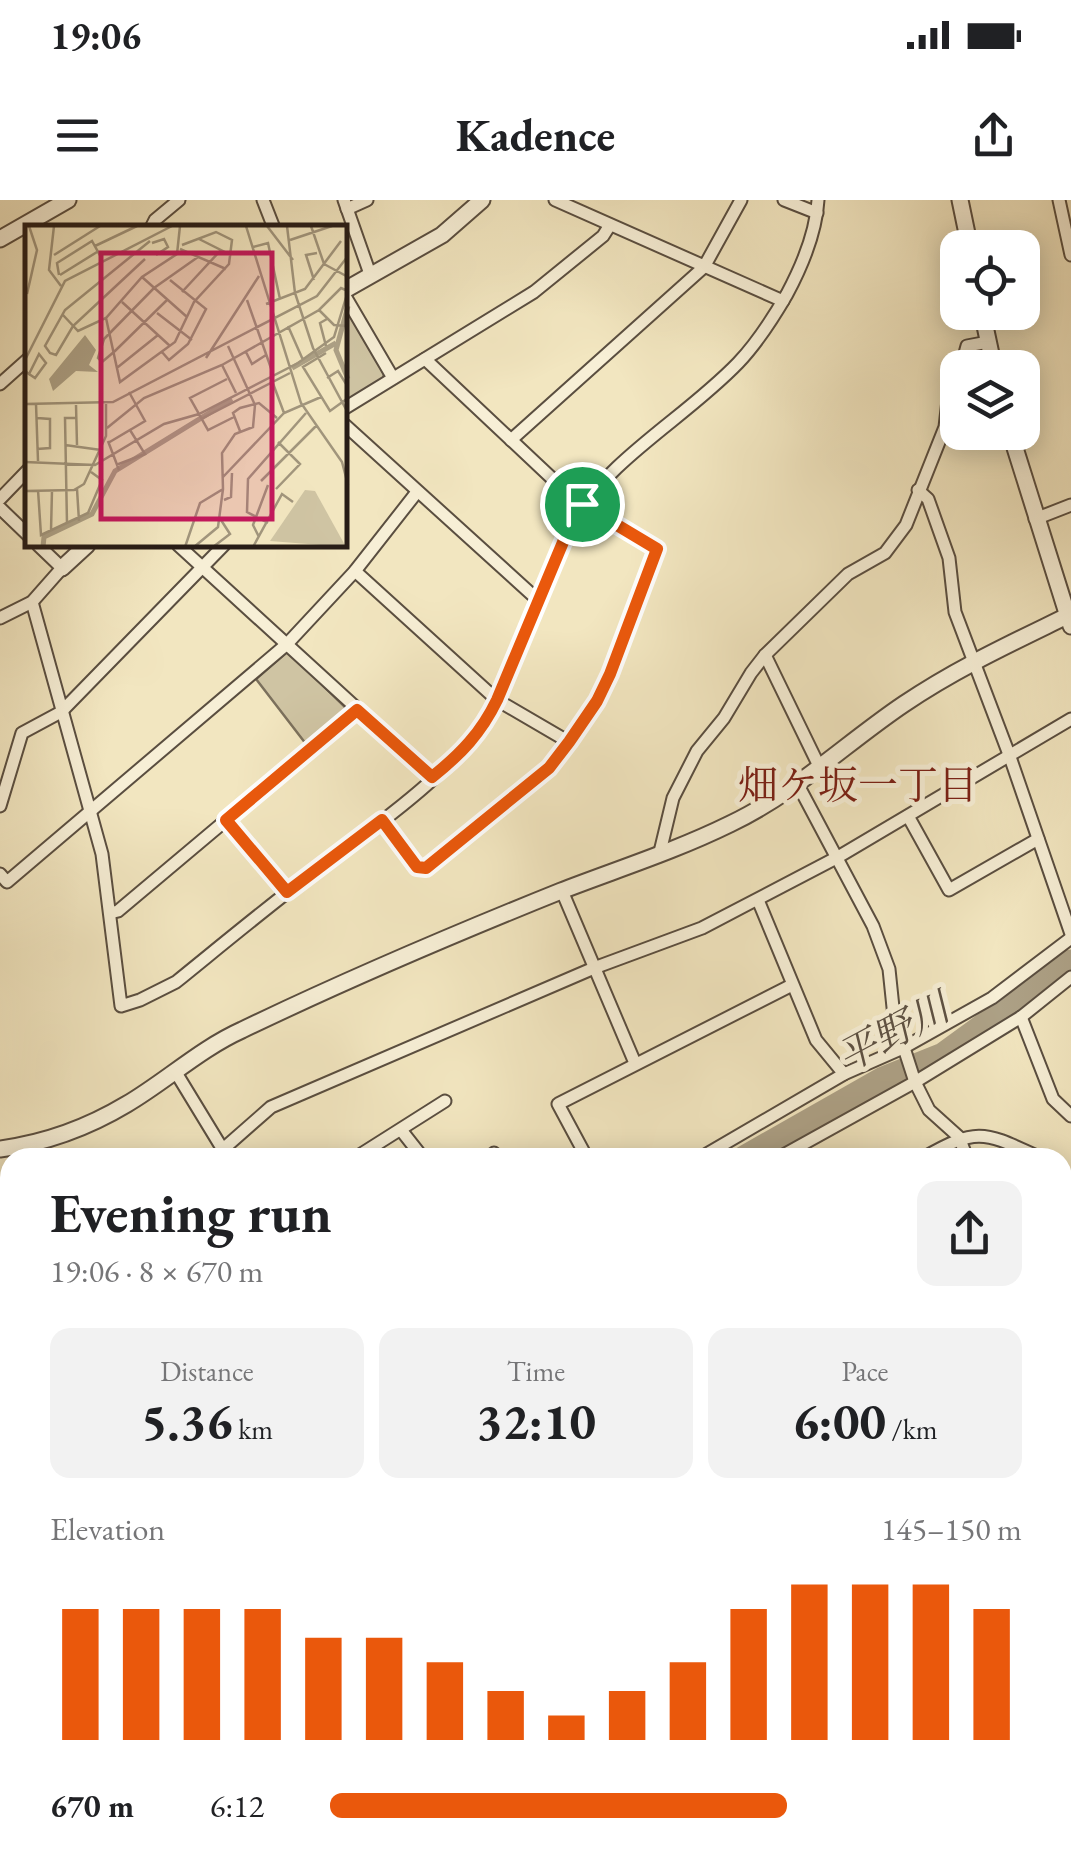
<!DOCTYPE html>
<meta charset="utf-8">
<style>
:root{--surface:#fff;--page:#f2f2f2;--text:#202124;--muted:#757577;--accent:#ea580c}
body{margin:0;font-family:"EB Garamond","Noto Serif JP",serif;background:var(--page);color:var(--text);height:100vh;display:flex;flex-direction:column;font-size:38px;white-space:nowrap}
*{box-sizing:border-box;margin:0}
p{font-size:32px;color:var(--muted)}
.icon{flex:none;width:55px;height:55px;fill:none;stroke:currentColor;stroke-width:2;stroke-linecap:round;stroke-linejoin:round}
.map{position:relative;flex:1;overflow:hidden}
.drawer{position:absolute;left:0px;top:948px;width:1072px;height:718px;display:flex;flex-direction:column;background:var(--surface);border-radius:30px 30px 0 0;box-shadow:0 5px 25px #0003}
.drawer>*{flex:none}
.fabs{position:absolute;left:940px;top:30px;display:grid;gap:20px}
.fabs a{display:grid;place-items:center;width:100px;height:100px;border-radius:20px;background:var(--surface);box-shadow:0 5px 25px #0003;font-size:50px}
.pin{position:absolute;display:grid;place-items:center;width:85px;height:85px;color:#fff;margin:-42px;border:5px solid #fff;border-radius:50%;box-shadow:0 2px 10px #0007}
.round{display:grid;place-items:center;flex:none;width:105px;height:105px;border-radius:20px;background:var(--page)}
.headline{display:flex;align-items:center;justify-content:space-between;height:170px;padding:0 50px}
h1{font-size:55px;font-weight:700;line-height:75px}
.metrics{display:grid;grid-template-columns:repeat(3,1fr);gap:15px;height:170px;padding:10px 50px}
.metrics div{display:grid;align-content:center;border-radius:20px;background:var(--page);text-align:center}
.metrics b{font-size:50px;font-weight:700}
.metrics small{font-size:28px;font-weight:400}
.metrics p{font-size:28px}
.chart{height:280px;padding:20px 50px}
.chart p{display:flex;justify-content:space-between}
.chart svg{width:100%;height:180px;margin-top:10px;stroke:var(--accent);stroke-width:6}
ul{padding:0 50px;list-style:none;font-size:32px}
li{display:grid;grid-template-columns:160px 120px 1fr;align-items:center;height:75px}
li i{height:25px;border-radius:12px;background:var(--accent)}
.status{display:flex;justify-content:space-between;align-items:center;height:70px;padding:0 50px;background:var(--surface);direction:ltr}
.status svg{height:28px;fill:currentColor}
header{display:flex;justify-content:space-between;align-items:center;height:130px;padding:0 50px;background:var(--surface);font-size:45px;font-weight:700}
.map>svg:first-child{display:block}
.green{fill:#cfc4a3;stroke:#7b705c;stroke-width:2.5}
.water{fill:#ada186;stroke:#776c59;stroke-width:2.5}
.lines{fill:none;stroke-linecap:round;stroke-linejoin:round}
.stream{stroke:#776c59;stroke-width:4}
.river{stroke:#ada186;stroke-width:25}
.service-casing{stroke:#5a4e40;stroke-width:10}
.minor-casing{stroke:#5a4e40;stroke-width:15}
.tertiary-casing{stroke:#5a4e40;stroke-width:19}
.service{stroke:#f7efd6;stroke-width:6}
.minor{stroke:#f7efd6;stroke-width:11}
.tertiary{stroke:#f7efd6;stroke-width:15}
.route-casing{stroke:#fff;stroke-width:20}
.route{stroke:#ea580c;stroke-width:12}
.labels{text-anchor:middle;stroke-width:10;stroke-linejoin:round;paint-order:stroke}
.neighbourhood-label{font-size:40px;fill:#7a1f14;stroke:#f7efd6}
.water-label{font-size:40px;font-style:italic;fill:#5d5143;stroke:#f7efd6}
.inset-river{fill:none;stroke:#ada186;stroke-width:5}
.inset-road{fill:none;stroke:#a1957c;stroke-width:2.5}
.view{fill:#c2185b;fill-opacity:0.15;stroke:#c2185b;stroke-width:5}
.inset-edge{fill:none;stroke:#271c16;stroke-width:5}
</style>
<div class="status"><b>19:06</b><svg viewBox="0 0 49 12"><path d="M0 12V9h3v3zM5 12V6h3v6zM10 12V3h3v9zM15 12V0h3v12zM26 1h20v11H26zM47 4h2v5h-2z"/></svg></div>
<header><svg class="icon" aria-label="menu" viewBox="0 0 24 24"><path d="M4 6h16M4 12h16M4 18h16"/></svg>Kadence<svg class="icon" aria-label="share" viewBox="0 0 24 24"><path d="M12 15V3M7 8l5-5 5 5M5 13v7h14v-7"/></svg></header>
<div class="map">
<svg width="1071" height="1664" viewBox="0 0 1071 1664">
<rect width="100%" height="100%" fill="#f2e6c0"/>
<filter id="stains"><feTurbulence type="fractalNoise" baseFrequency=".002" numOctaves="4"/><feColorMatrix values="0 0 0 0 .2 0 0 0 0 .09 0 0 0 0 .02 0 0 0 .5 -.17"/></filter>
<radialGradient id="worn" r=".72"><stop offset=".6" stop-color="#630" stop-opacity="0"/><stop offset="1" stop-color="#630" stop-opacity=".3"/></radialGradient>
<g class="green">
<polygon points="345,103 384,174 383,179 345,202"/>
<polygon points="288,451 345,507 345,512 306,544 256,479"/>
</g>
<polygon class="water" points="10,1312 10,1399 0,1391 0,1319"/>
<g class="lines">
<polyline class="stream" points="1062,1085 1071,1077"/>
<g class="river">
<polyline points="744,958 883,879 943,855 1071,762"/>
<polyline points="0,1477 10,1463"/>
</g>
<defs>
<g id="service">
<polyline points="0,1499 10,1480"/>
<polyline points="158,1664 164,1655"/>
</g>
<g id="minor">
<polyline points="263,0 274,28"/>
<polyline points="344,0 370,74"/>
<polyline points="555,0 783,101"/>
<polyline points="784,0 817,13"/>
<polyline points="1059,0 1071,55"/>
<polyline points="347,9 367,0"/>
<polyline points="151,28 155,20 179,0"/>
<polyline points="345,96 393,178"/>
<polyline points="961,168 967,146 988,142"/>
<polyline points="0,184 28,159"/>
<polyline points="345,208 534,92 603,36 610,25"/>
<polyline points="345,225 539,401"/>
<polyline points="511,240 704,67 741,0"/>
<polyline points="918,290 928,299 949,358 955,412 1010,557 1071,734"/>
<polyline points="0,299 28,270"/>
<polyline points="0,308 28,335"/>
<polyline points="1035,319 1071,305"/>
<polyline points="178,345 432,577"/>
<polyline points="355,371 497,500 569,542"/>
<path d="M 32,402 L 102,654 L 121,806 L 140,800 L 176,782 C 218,748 259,714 302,681 C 365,633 462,571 497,500 L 571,323 C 612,256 684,219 738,163 C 758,142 772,120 787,94 C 802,66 816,33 818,0"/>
<polyline points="0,418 32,402 62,368 38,345"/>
<polyline points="765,455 819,566"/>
<polyline points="797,583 873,726 889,769 894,817 915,882 929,910 959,937 967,958"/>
<polyline points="0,606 22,533 61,512 224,345"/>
<polyline points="908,616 949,690 1038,639"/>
<polyline points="226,620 287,692"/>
<polyline points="382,620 417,667 426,668 549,568 569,542 597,501 610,474 657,349 582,304 559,285 425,159"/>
<polyline points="659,656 673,598 697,551 724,518 751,473 765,455 848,374 885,353 906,325 945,227 948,200 958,176"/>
<polyline points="0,674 7,682 287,444 355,371 417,292"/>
<polyline points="562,691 635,863"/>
<polyline points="758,700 816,840 844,874"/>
<polyline points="110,713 118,711 357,510"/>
<polyline points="1021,817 1053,899 1071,916"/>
<polyline points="175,871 228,958"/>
<polyline points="401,930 423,958"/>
<polyline points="213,958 271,907 594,768 702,728 838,657 1071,519"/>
<polyline points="355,958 445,901"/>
<polyline points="489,958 494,953"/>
<polyline points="587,958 558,904 792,785"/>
<polyline points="700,958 844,874 903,848 992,798 1071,738"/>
<polyline points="778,958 915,882 1021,817 1071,777"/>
<path d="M 923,958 C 979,926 984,932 1041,958"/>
<polyline points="1062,984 1071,994"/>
<polyline points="1062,1071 1071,1064"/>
<polyline points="1062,1224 1071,1216"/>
<polyline points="0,1234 10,1209"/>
<polyline points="0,1304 10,1298"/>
<polyline points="1062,1369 1071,1361"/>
<polyline points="0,1438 10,1423"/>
<polyline points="1062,1461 1071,1465"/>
<polyline points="1062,1652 1071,1635"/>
<polyline points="751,1655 752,1664"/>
<polyline points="986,1655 1002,1664"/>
<polyline points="575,1664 579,1655"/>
<polyline points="963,1664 965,1655"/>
</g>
<g id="tertiary">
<polyline points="960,0 970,48"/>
<polyline points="0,39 68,0"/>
<polyline points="345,90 442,35 482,0"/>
<polyline points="982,112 994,168"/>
<polyline points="1010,232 1071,426"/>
<polyline points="62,368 87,345"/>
<path d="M 0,949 C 46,943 87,928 127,904 C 166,881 200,849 242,830 C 346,780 454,734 561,691 C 618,669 675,651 730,624 C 794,594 846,543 904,504 C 957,468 1014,442 1071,414"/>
</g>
</defs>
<use href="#service" class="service-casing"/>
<use href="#minor" class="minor-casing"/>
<use href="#tertiary" class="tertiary-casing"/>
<use href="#service" class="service"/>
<use href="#minor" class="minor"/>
<use href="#tertiary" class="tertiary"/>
</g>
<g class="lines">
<defs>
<path id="route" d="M 582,304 L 657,349 L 610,474 L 597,501 L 569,542 L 549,568 L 426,668 L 417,667 L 382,620 L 287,692 L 226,620 L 357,510 L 432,577 C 461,554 481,533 497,500 L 571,323 Z"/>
</defs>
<use href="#route" class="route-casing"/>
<use href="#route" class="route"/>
</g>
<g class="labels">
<g class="neighbourhood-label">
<text x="858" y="599">畑ケ坂一丁目</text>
</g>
<g class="water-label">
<text transform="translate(893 832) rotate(-28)" y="14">平野川</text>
</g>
</g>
<g transform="translate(25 25)">
<rect width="322" height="322" fill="#f2e6c0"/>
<path d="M 280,265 L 290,266 L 321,322 L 245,316 Z" fill="#cfc4a3"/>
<path d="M 60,110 L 71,125 L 64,140 L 73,147 L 51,146 L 28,166 L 24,154 Z" fill="#ada186"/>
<path class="inset-river" d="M 323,81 L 311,125 L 323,154M 267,143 L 311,118M 18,322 L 19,312 L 67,289 L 90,246 L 207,174"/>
<path class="inset-road" d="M 29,1 L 24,45 L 36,61M 221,1 L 276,178 L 317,237 L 323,260M 242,1 L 268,35M 262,1 L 270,68 L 288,123 L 323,188M 286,1 L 299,39 L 323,52M 174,14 L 206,30M 265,15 L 307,1M 127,18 L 139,14 L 143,22 L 131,30M 70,21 L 112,1M 228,22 L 243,18 L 255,74M 155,24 L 201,44M 29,30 L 75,1M 120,34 L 48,101 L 31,130 L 25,128 L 20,121 L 40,85 L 125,16M 34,50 L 32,38 L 67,16 L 77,34M 35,50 L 72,27M 117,52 L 162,92M 289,55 L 281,30 L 292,28M 157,67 L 195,26M 2,69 L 12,25 L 4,1M 142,75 L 90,126 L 77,137 L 73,133 L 79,114 L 129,63 L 173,32M 222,75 L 247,146M 97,77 L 145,121M 241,79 L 280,64 L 316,16M 294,85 L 309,100 L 323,101M 132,88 L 167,115M 38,90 L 53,106 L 81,93 L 117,52 L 152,29 L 155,1M 81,93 L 95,157 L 150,117 L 169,77 L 204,39 L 207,15 L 191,7 L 157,20M 263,101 L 278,135M 301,121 L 295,98 L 302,94M 137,127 L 144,135 L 163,119 L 181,84 L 145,55M 221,127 L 227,139 L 241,130M 301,128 L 278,142 L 305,186 L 323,173M 181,133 L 234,51M 0,135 L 40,56 L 147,1M 197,140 L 211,168M 93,142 L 133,110M 0,146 L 4,149 L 14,129 L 21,138 L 10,153 L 4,149M 246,153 L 259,188M 302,153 L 313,146 L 323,162M 202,154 L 165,173 L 183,205 L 209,192M 104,167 L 120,196 L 105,205M 0,179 L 88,177 L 292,71 L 323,31M 11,179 L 13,236M 51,180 L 52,220M 12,193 L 25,194 L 25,223 L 12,224M 176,194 L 265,148M 82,203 L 119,173 L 197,140 L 294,85 L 316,63 L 323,66M 215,206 L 208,188 L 215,183 L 234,178 L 252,193M 83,216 L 94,245M 83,218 L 105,205 L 120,229 L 91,240M 40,220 L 76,225M 0,237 L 70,240 L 139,199 L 174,189 L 273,138 L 309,112 L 323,66M 198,252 L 259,188 L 296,172M 236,256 L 292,200M 52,264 L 54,296M 251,264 L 275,239 L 253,217M 13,265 L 16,310 L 63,288 L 77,255 L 66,247M 0,266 L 49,265 L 59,259 L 81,211 L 81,179M 199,275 L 206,272 L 207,248M 243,298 L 222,287 L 223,254 L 281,188M 42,299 L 40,193 L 51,193M 26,306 L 27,265M 234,312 L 228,300 L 243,260M 160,322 L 175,278 L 198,264 L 197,228 L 210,209 L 228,202 L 230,180 L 203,121M 169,322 L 193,302 L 198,264M 188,322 L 205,309 L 196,295M 228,322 L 257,269 L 268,277"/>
<path class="view" d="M 76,28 L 247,28 L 247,294 L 76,294 Z"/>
<rect width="322" height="322" class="inset-edge"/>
</g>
<rect width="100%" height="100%" filter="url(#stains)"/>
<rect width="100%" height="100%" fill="url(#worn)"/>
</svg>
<div class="fabs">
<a><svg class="icon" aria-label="locate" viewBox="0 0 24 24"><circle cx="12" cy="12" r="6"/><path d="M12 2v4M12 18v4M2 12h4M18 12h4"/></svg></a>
<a><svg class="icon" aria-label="layers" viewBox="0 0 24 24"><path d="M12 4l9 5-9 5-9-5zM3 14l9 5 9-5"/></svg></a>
</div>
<div class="pin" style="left:582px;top:304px;background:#1e9e55"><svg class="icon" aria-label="arrive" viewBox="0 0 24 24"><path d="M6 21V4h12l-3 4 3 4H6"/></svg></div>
<section class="drawer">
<div class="headline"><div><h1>Evening run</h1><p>19:06 · 8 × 670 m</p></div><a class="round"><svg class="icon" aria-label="share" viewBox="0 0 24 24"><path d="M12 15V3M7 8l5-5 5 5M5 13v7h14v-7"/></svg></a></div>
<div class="metrics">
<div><p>Distance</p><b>5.36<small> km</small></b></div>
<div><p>Time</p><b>32:10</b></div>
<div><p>Pace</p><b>6:00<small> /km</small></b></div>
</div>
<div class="chart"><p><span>Elevation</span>145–150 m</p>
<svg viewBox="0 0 160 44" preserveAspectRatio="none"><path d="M5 44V12M15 44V12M25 44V12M35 44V12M45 44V19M55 44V19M65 44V25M75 44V32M85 44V38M95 44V32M105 44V25M115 44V12M125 44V6M135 44V6M145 44V6M155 44V12"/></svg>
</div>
<ul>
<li><b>670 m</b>6:12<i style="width:66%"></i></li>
</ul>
</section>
</div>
